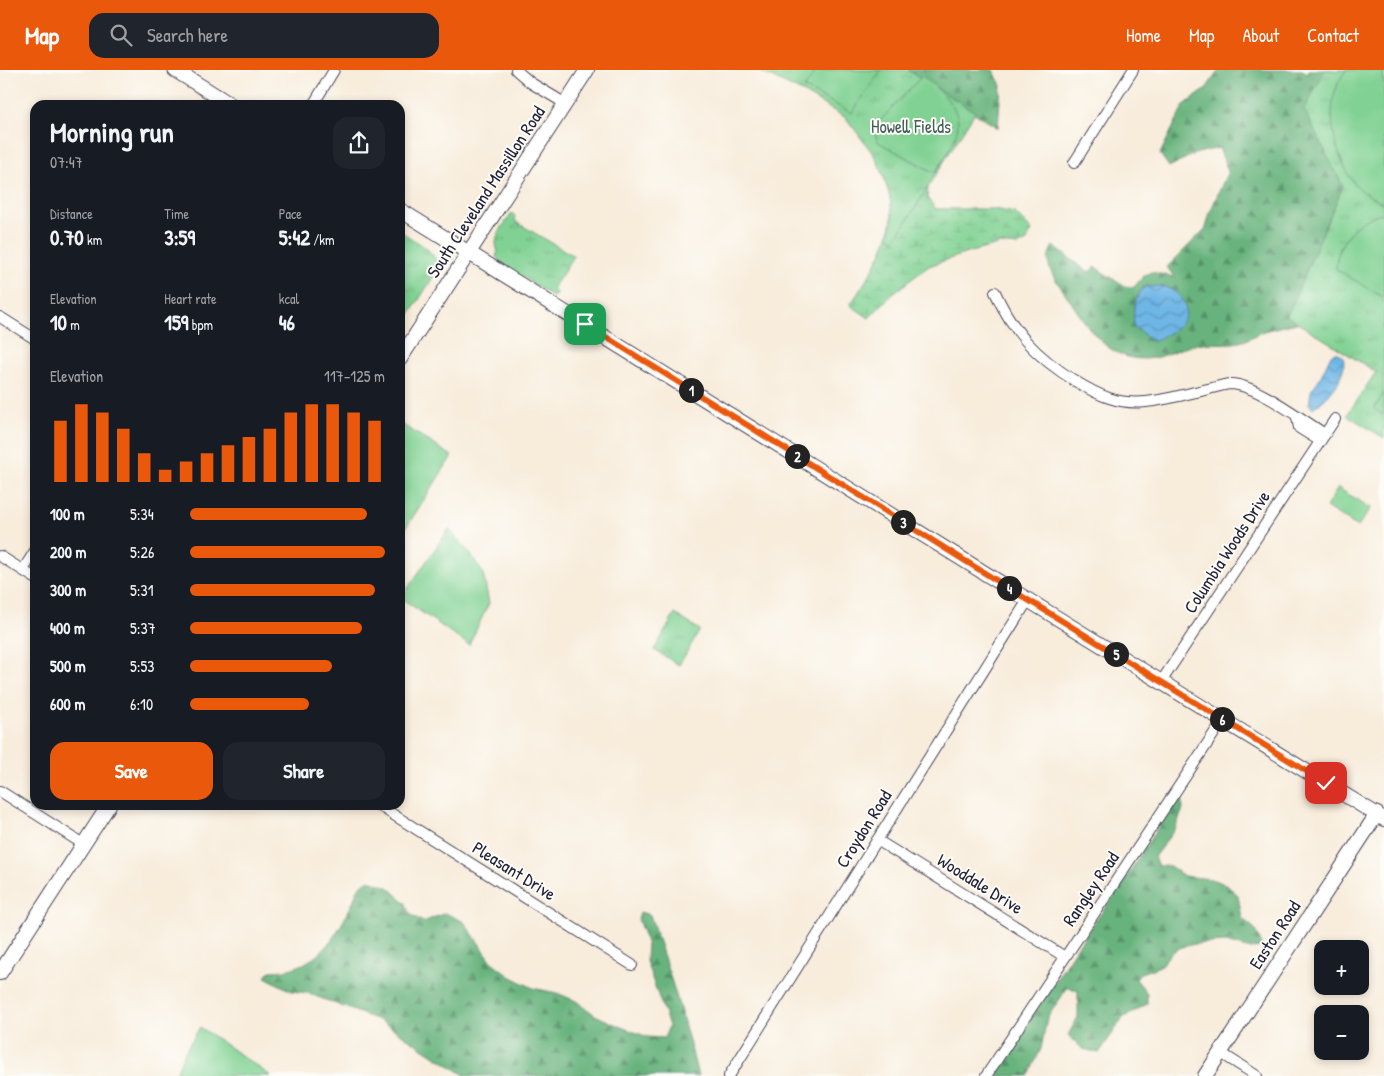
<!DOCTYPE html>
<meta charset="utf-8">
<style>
:root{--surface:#171b24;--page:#20242c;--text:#f1f3f6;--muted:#9ea1a6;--accent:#ea580c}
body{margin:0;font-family:"Patrick Hand",sans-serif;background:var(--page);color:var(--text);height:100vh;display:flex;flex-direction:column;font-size:19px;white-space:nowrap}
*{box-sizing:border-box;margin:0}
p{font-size:16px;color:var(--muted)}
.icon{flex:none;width:28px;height:28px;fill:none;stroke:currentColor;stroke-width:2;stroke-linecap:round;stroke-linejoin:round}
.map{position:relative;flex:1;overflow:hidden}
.details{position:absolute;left:30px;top:30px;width:375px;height:710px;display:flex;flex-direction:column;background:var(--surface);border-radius:15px;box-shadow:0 2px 8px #0003}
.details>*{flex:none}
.tools{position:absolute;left:1314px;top:870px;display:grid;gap:10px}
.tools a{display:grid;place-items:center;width:55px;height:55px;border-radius:10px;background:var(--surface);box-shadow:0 2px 8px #0003;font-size:25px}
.pin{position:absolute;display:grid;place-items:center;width:42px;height:42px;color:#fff;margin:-21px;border-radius:10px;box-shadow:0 2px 8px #0006}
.km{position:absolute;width:25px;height:25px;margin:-12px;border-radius:50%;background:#222;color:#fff;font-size:14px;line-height:25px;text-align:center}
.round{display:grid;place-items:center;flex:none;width:52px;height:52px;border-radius:15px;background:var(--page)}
.summary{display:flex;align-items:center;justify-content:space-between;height:85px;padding:0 20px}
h1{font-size:28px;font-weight:800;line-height:38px}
.metrics{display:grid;grid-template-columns:repeat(3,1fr);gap:8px;height:85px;padding:5px 20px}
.metrics div{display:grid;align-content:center}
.metrics b{font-size:21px;font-weight:800}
.metrics small{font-size:14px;font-weight:400}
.metrics p{font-size:14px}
.chart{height:140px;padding:10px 20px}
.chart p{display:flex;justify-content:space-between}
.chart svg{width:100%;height:90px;margin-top:5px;stroke:var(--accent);stroke-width:6}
.button{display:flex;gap:10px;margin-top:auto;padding:10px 20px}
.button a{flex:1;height:58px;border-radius:15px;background:var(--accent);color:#fff;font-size:20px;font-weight:800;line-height:58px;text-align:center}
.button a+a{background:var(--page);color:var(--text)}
ul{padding:0 20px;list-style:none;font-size:16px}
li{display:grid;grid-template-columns:80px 60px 1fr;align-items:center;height:38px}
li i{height:12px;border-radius:6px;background:var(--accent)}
header{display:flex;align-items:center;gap:30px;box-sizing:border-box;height:70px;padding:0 25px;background:var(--accent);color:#fff}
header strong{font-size:24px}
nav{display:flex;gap:28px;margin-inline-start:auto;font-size:18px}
.search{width:350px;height:45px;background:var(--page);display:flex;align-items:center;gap:12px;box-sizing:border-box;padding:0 18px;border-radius:15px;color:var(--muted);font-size:19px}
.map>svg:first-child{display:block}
.forest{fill:url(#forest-firs);stroke:#456a5c}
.wetland{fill:url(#wetland-marsh);stroke:#517a67}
.park{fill:url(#park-tufts);stroke:#517a67}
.pitch{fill:#80d193;stroke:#517a67}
.water{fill:url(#water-waves);stroke:#486c90}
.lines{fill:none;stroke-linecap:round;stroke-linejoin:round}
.street-casing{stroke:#424053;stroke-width:12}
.secondary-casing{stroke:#424053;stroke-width:16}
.street{stroke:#fff;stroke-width:10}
.secondary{stroke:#fff;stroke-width:14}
.route-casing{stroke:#fff;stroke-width:10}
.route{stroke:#ea580c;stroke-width:6}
.labels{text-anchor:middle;stroke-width:4;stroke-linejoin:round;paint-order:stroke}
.park-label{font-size:18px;fill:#435f5a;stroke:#fdfcf7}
.street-label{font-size:18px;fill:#22223b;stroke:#fdfcf7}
</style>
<header>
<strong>Map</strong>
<div class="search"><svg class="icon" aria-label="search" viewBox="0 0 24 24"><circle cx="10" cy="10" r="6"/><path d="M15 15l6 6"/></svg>Search here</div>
<nav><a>Home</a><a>Map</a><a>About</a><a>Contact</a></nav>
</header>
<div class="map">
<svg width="1384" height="1006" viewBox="0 0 1384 1006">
<defs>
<pattern id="forest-firs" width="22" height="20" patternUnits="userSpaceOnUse" patternTransform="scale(1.25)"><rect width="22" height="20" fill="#68b37d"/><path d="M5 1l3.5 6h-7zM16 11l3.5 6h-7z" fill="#559168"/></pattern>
<pattern id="wetland-marsh" width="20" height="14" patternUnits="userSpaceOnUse" patternTransform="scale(1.25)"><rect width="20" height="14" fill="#80d193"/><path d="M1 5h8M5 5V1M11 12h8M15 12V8" fill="none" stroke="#6eb380"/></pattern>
<pattern id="park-tufts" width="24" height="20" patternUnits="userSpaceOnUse" patternTransform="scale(1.25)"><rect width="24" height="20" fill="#80d193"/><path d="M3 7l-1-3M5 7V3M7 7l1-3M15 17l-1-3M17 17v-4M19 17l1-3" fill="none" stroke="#6eb380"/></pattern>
<pattern id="water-waves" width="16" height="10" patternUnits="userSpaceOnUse" patternTransform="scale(1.25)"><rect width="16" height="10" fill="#6eb6e6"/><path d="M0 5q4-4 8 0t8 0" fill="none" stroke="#5a94bc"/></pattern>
</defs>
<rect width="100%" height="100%" fill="#fdfcf7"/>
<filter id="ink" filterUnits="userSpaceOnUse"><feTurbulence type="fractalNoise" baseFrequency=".02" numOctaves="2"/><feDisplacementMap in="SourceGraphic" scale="10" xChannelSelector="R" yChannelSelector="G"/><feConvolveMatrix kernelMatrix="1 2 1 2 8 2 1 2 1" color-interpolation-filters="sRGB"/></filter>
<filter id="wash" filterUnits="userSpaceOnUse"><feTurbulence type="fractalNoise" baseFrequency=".0096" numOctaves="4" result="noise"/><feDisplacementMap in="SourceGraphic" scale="20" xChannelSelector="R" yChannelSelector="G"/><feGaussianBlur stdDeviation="1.12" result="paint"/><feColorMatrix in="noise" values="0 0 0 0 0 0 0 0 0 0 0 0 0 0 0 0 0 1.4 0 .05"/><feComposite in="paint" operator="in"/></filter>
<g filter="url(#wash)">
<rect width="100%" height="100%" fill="#f8ecdb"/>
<g class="forest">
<polygon points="907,0 993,0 1001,15 998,58"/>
<path d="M 1219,0 L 1302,0 L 1308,3 L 1309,0 L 1333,0 L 1343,116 L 1308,250 C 1293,254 1278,257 1264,261 C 1255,264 1248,271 1239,272 C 1226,275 1211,272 1198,274 C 1183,276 1169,285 1154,288 C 1109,295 1089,259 1067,226 C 1057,211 1040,194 1053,176 L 1087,201 L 1092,201 L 1095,197 L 1124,216 L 1134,217 L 1144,206 L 1151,202 L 1174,207 L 1167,197 L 1206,158 L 1210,142 L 1228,101 L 1219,78 L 1194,84 L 1169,97 L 1160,84 L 1184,35 L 1205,20 Z"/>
<polygon points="1181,726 1183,739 1175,759 1154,787 1158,796 1170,796 1184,806 1211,809 1228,815 1238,826 1242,848 1256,860 1262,876 1251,879 1225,872 1194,874 1179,878 1171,883 1160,896 1141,903 1136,909 1147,923 1147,934 1123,948 1099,983 1083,979 1068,965 1078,947 1078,921 1068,917 1047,948 1041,979 1028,1006 991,1006 1036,941 1074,881 1120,817 1174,732"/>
<path d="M 369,810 L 388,817 L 405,832 L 410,844 L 423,852 L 445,843 L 464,852 L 493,893 L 510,906 L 533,918 L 557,923 L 576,931 L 595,945 L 621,957 L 648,967 L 664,968 L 669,956 L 646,891 L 647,873 L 638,849 L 640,842 L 650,845 C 668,898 685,951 698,1006 L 466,1006 L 381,951 L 307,923 L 291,921 L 265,907 L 270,901 C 313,901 333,873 350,838 C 358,823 353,820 369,810 Z"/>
</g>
<path class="wetland" d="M 884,108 L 928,117 L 927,128 L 936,139 L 994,139 L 1015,143 L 1032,160 L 1027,171 L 1018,176 L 1001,174 L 967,183 L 929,196 L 893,223 L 869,248 L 850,235 C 865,213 892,173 892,145 C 892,132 888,120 884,108 Z"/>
<g class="park">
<polygon points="757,0 907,0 975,42 895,170 888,166 891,158 892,146 890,127 883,104 874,85 846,48 804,23"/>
<polygon points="1325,0 1384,0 1384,368 1347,345 1376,302 1287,246 1343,116 1304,40"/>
<path d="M 512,143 L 515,146 L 516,152 L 574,186 L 554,217 L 554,222 L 557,224 L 553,227 L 502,193 L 496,187 L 498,181 C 491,168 504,155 512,143 Z"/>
<path d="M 400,161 C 414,171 440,181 437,201 L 401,258 Z"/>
<polygon points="675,544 700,560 679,595 654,580"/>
</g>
<g class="pitch">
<polygon points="817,0 881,0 852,43 804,18"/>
<path d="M 1346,0 L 1384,0 L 1384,134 C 1375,129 1365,124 1358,117 C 1339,97 1329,59 1333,32 C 1334,21 1339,10 1346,0 Z"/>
<path d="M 922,6 C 968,43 967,54 935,103 L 878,72 L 876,66 L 877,54 Z"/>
<path d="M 1384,143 L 1384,228 L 1336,199 C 1337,170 1356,149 1384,143 Z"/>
<polygon points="1384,323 1384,345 1374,339"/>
<polygon points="400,353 452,386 400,467"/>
<polygon points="1338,418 1371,438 1358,457 1326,437"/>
<polygon points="449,459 471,485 483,503 489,533 469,575 401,528"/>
<polygon points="200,957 271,1006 175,1006 184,983"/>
</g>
<g class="water">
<path d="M 1144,217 C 1152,217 1161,215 1168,218 C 1181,223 1192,240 1182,252 C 1174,263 1164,264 1154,272 L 1134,257 C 1133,238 1133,232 1144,217 Z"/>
<path d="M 1335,282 L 1343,286 C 1348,305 1329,330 1312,338 L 1309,334 L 1311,321 L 1320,308 L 1331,285 Z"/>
</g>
</g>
<g filter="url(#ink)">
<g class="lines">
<defs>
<g id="street">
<polyline points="516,0 531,13 566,34"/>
<polyline points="313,35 334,0"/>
<polyline points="1074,93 1133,0"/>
<path d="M 995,222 C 1014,264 1037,287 1075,311 C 1098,325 1118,335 1146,332 C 1167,330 1189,323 1209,319 C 1216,317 1225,314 1232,314 C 1258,316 1301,349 1325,364"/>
<polyline points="0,247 35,269"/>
<polyline points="1297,347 1299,358 1320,371"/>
<polyline points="0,486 35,508"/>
<polyline points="23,500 35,481"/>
<polyline points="1161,612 1335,349"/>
<polyline points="0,721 83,774"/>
<polyline points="378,735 632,895"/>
<polyline points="877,770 1065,887"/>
<polyline points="1221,983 1257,1006"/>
<polyline points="729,1006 1028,530"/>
<polyline points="986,1006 1223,650"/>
</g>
<g id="secondary">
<polyline points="175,0 231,35"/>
<polyline points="400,140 1028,530 1384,749"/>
<polyline points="400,289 587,0"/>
<polyline points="0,903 109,735"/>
<polyline points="1205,1006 1377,744"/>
</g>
</defs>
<use href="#street" class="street-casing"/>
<use href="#secondary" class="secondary-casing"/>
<use href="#street" class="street"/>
<use href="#secondary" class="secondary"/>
</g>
</g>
<g class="lines" filter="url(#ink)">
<defs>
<polyline id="route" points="585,254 1028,530 1326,713"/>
</defs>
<use href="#route" class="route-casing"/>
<use href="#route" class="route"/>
</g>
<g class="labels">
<g class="park-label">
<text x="911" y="63">Howell Fields</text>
</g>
<g class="street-label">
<text transform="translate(486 122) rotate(-57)" y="6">South Cleveland Massillon Road</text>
<text transform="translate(1227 482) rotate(-57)" y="6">Columbia Woods Drive</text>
<text transform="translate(864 759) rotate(-58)" y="6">Croydon Road</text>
<text transform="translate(514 801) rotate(32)" y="6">Pleasant Drive</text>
<text transform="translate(980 814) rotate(32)" y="6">Wooddale Drive</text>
<text transform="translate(1091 819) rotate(-56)" y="6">Rangley Road</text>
<text transform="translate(1275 865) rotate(-57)" y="6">Easton Road</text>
</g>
</g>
</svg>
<div class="tools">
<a>+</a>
<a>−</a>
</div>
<div class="pin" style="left:585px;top:254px;background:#1e9e55"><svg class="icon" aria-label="arrive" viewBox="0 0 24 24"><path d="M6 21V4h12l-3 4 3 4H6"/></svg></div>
<div class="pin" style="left:1326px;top:713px;background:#d93025"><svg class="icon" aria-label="check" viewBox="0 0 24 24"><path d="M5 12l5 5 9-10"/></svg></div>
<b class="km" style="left:691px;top:320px">1</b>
<b class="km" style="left:797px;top:386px">2</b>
<b class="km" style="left:903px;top:452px">3</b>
<b class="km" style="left:1009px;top:518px">4</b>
<b class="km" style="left:1116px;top:584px">5</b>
<b class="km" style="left:1222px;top:649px">6</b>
<section class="details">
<div class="summary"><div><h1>Morning run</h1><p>07:47</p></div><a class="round"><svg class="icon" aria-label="share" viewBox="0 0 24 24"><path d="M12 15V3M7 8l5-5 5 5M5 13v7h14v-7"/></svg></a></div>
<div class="metrics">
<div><p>Distance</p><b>0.70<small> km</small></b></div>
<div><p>Time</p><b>3:59</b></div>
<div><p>Pace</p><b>5:42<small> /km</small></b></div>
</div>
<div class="metrics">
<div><p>Elevation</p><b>10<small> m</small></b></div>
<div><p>Heart rate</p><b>159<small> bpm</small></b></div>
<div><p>kcal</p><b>46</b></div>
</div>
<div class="chart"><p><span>Elevation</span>117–125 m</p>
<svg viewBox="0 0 160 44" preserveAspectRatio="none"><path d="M5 44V14M15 44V6M25 44V10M35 44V18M45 44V30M55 44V38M65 44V34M75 44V30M85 44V26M95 44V22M105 44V18M115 44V10M125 44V6M135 44V6M145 44V10M155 44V14"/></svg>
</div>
<ul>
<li><b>100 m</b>5:34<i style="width:91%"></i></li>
<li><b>200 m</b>5:26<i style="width:100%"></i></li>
<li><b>300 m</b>5:31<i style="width:95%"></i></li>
<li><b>400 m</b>5:37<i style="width:88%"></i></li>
<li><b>500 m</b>5:53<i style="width:73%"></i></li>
<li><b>600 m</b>6:10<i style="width:61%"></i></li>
</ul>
<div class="button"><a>Save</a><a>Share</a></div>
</section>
</div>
